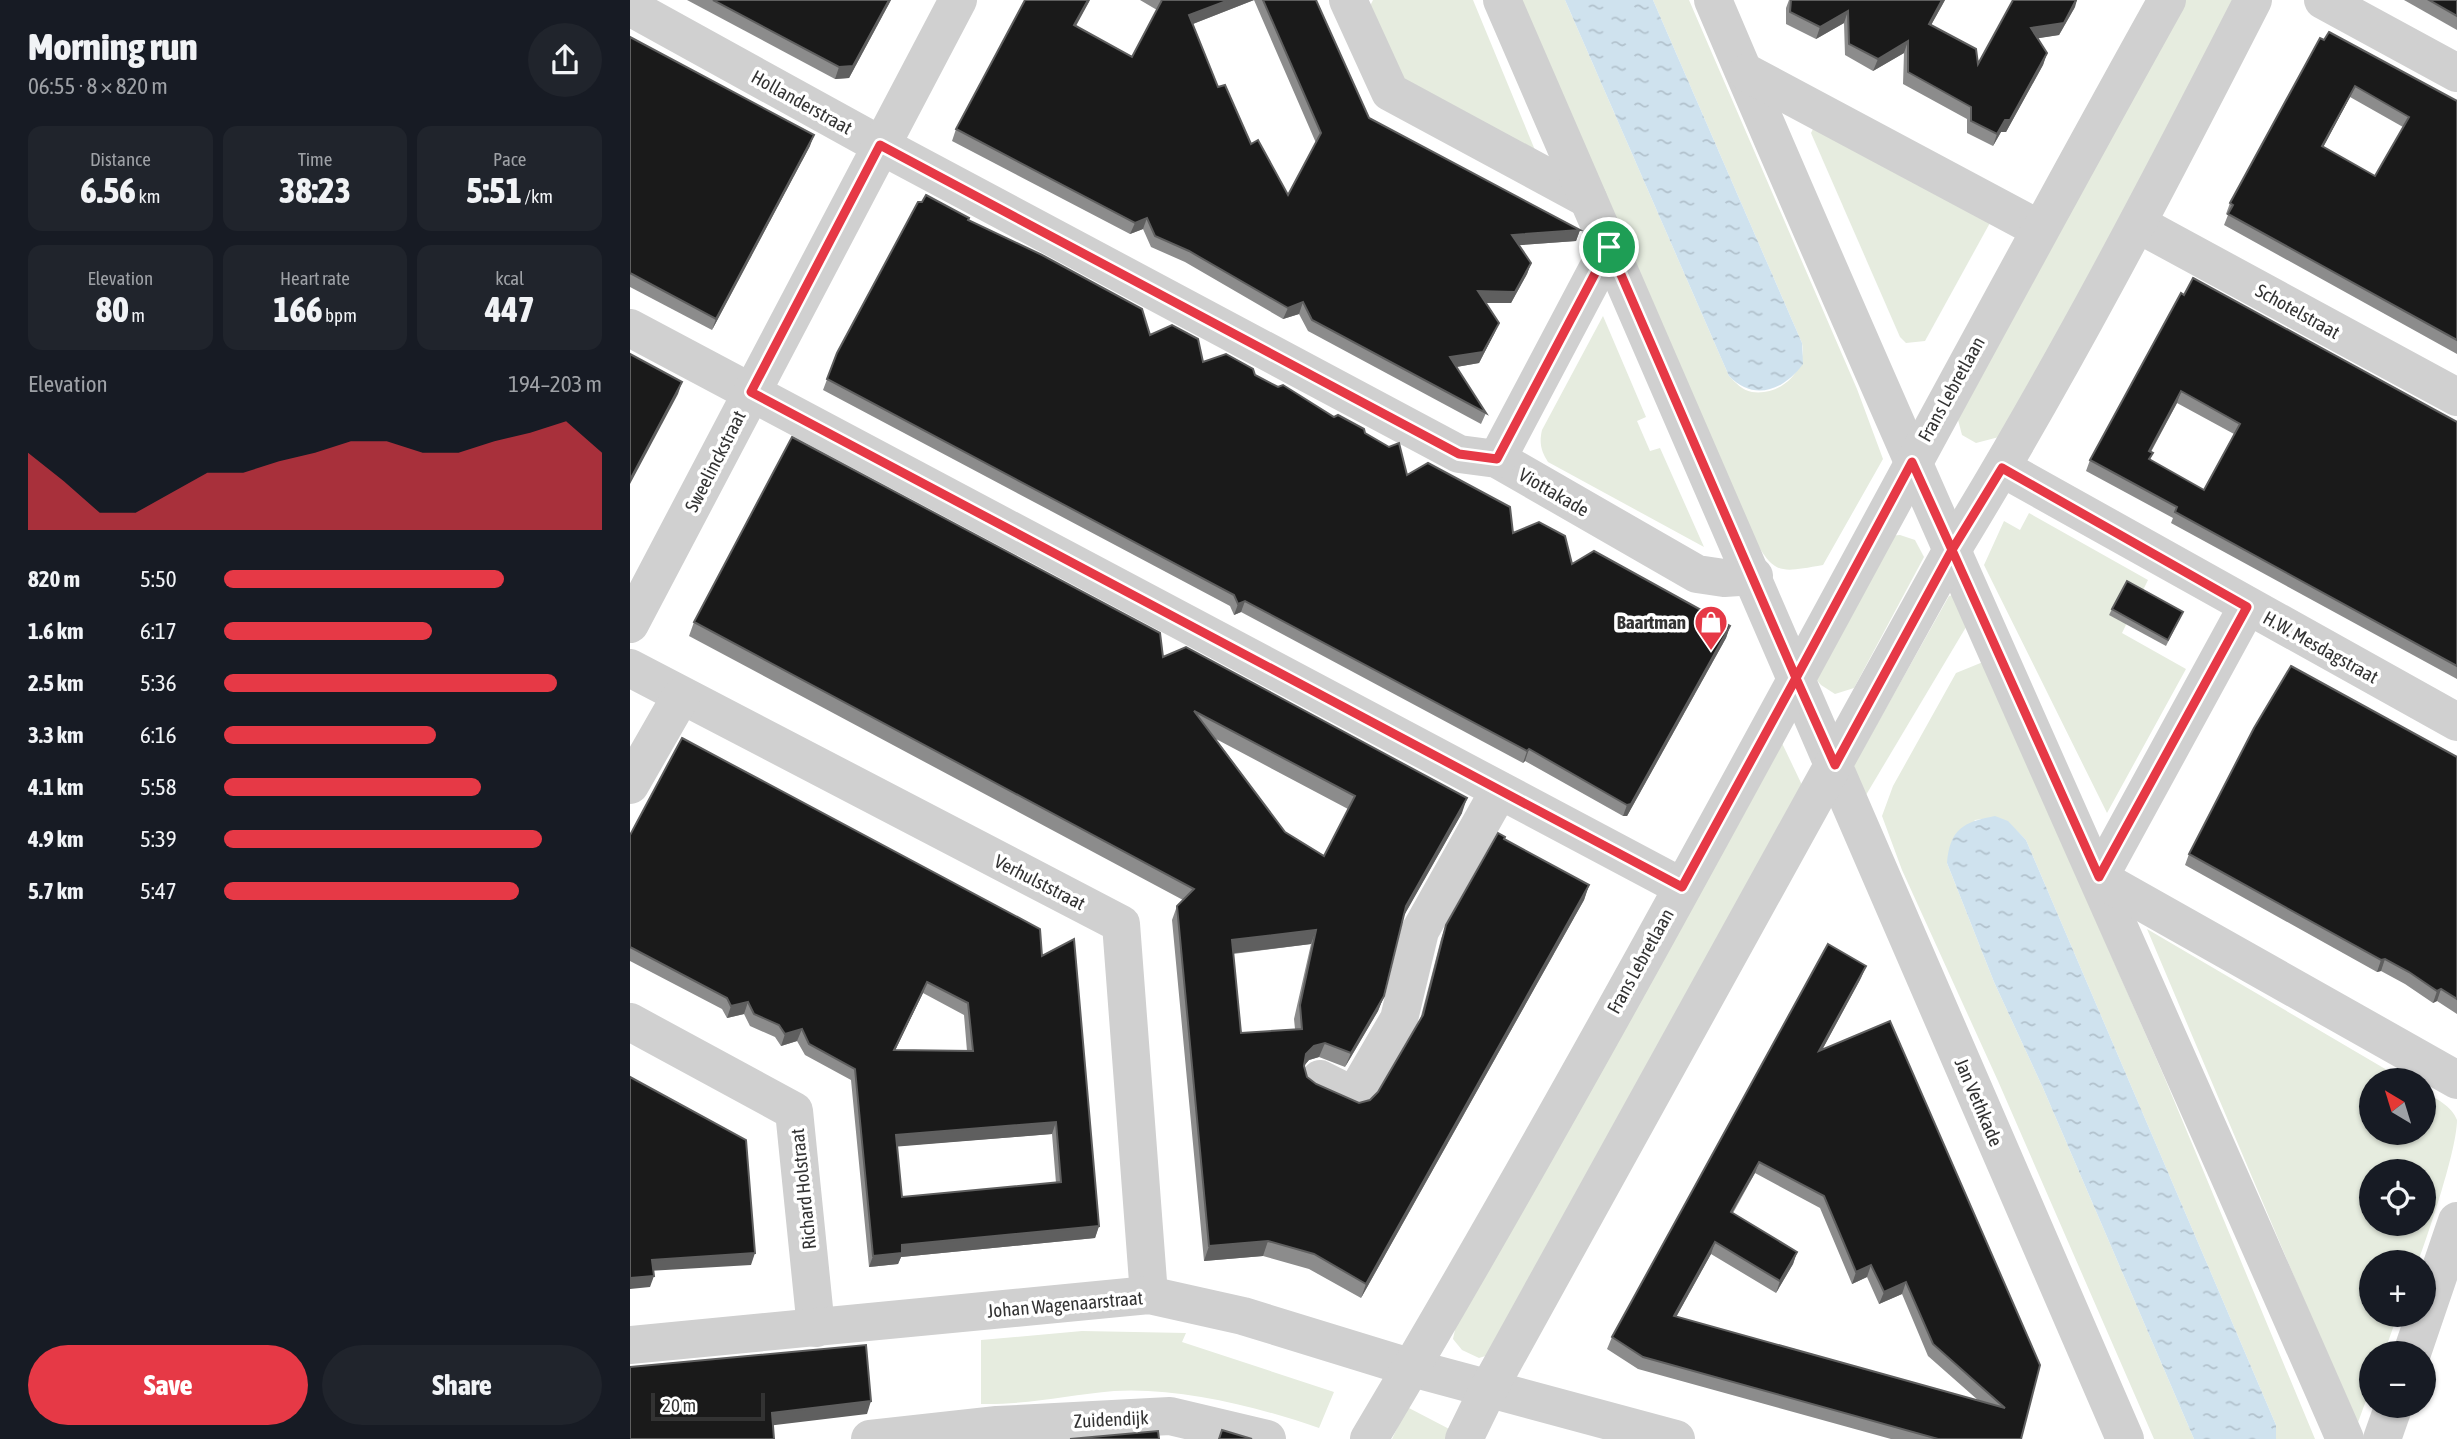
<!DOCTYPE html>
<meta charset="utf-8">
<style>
:root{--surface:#171b24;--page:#20242c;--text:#f1f3f6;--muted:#9ea1a6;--accent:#e63946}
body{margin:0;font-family:"Asap Condensed",sans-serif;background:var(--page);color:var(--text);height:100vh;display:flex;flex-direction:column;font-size:26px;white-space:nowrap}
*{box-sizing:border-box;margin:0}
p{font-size:23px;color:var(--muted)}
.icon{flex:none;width:38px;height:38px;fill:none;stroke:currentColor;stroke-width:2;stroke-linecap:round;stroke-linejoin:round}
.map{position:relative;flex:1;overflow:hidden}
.details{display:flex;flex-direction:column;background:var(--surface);width:630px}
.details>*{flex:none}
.needle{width:46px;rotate:322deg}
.controls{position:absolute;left:1729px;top:1068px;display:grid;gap:14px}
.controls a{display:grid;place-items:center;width:77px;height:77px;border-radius:50%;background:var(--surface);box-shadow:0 2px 5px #0004;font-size:35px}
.scale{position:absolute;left:21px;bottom:18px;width:114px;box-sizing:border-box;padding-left:7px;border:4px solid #333;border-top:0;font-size:19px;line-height:24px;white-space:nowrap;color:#333;-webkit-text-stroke:5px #fff;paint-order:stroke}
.pin{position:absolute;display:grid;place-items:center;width:60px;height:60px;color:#fff;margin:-30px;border:4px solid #fff;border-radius:50%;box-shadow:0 2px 7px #0007}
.round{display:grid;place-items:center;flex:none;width:74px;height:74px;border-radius:37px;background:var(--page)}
.head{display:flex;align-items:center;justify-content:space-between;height:119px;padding:0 28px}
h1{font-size:38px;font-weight:800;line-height:52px}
.figures{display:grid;grid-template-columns:repeat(3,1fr);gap:10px;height:119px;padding:7px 28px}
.figures div{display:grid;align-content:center;border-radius:14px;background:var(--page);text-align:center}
.figures b{font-size:35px;font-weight:800}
.figures small{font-size:19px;font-weight:400}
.figures p{font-size:19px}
.chart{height:196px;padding:14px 28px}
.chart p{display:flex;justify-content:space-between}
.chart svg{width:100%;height:126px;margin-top:7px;fill:var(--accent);opacity:.7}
.button{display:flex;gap:14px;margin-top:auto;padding:14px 28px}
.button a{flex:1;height:80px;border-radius:42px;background:var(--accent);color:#fff;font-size:28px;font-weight:800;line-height:80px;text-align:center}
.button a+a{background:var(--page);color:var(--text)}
ul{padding:0 28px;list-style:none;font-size:23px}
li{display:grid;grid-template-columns:112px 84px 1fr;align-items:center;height:52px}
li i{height:18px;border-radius:9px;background:var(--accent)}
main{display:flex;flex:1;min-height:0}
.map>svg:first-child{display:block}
.green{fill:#e6ecdf;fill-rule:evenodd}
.water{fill:url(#water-ripples)}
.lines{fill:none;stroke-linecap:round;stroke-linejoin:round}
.minor{stroke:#d0d0d0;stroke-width:38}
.wall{fill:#8c8c8c;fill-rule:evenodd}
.shaded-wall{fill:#5f5f5f}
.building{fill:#1a1a1a;stroke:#5f5f5f;stroke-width:2;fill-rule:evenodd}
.route-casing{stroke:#fff;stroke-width:14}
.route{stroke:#e63946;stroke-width:9}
.labels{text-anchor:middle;stroke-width:7;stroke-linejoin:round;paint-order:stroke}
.street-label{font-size:19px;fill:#333;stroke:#fff}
.poi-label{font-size:19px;font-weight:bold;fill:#333;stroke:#fff;text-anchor:end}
</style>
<main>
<section class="details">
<div class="head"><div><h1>Morning run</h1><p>06:55 · 8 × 820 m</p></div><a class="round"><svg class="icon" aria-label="share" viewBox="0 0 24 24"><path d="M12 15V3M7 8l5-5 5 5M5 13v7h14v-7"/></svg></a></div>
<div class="figures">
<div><p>Distance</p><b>6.56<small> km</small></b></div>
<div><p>Time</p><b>38:23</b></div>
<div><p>Pace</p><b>5:51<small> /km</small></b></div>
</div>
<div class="figures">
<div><p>Elevation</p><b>80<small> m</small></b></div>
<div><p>Heart rate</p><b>166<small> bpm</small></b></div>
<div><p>kcal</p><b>447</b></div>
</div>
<div class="chart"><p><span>Elevation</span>194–203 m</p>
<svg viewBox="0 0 160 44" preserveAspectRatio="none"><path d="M0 44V17L10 27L20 38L30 38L40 31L50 24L60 24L70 20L80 17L90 13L100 13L110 17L120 17L130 13L140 10L150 6L160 17V44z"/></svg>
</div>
<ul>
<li><b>820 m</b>5:50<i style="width:74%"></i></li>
<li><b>1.6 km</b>6:17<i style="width:55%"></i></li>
<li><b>2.5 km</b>5:36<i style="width:88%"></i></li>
<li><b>3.3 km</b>6:16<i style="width:56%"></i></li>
<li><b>4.1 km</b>5:58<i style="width:68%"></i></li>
<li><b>4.9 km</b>5:39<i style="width:84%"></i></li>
<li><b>5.7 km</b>5:47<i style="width:78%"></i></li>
</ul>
<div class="button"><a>Save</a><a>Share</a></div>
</section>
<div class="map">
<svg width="1827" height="1439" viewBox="0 0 1827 1439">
<defs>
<pattern id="water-ripples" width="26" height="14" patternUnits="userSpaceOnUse" patternTransform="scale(1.75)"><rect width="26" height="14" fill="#cfe2ee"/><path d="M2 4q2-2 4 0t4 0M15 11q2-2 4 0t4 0" fill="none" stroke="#b2c2cd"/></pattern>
</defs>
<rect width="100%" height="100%" fill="#fff"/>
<g class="green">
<polygon points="743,0 843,0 907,155 772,83 737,12"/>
<path d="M 889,0 L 935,0 L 1099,376 C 1106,383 1112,390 1122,392 C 1151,396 1177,371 1172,343 L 1023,0 L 1059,0 L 1227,389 L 1253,459 L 1193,565 C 1147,573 1145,575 1121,534 Z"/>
<polygon points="1554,0 1613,0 1369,437 1346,443 1332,435 1327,416"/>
<polygon points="1185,125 1361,221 1295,341 1276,343 1270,337 1181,133"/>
<path d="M 973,316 L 1016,417 L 1007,421 L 1020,451 L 1030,448 L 1074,547 L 918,462 C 911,451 909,443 912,430 Z"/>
<polygon points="1399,513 1518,580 1492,633 1556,669 1477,813 1354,565 1374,521 1390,530"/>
<polygon points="1270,535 1285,540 1294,557 1224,688 1205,694 1191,685 1183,675 1257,536"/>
<polygon points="1331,593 1342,617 1233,800 1224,765 1319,596"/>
<path d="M 1353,662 L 1533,1074 L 1685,1439 L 1646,1439 L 1646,1425 L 1396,840 C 1379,822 1370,815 1345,820 L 1317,863 L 1364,982 L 1413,1088 L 1564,1439 L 1524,1439 L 1368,1081 L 1272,870 L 1252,816 L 1263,786 L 1326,673 Z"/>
<polygon points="1151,741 1172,785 862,1354 849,1358 832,1350 823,1339 828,1316"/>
<path d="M 1517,929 L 1774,1080 L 1741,1080 L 1741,1132 L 1794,1132 L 1794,1092 C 1805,1098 1822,1106 1827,1120 C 1827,1149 1799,1232 1788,1262 L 1741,1262 L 1741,1314 L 1768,1314 L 1754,1353 L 1741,1353 L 1741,1387 L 1727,1425 ZM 1741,1171 L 1794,1171 L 1794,1223 L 1741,1223 Z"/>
<path d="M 452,1331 L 556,1333 L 552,1342 L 704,1392 L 689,1428 C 629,1407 548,1387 484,1391 C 439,1395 396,1405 351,1404 L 351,1340 Z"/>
<polygon points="777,1407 825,1432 821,1439 762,1439"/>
</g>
<g class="water">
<path d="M 935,0 L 1023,0 L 1172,343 L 1173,364 C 1154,390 1124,402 1099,376 Z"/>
<path d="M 1365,816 L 1378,821 L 1396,840 L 1646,1425 L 1646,1439 L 1564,1439 L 1413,1088 L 1364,982 L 1317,863 C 1320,829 1333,822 1365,816 Z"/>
</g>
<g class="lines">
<g class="minor">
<polyline points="718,0 760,92 958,199"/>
<polyline points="872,0 1495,1439"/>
<path d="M 1083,0 C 1288,482 1505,959 1715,1439"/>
<polyline points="1693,0 1827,73"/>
<polyline points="0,7 250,145 829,454 867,459 1067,574 1094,578 1124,576"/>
<polyline points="1117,73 1409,229"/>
<polyline points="1508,224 1827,397"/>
<polyline points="0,328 1052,887"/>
<polyline points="867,459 979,247"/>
<polyline points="1372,468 1827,722"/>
<polyline points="1617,607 1469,878 1827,1080"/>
<polyline points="0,624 328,0"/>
<polyline points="0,668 491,924 519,1295"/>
<polyline points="0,785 51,696"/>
<polyline points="0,1022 164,1111 186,1328"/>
<polyline points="690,1079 724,1096 769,1019 790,931 869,791"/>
<polyline points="0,1345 519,1295 613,1316 782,1368 1046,1439"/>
<polyline points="1782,1353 1827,1221"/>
<polyline points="240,1439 367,1425 540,1416 637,1439"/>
<path d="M 739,1439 C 1019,968 1270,479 1537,0"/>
<path d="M 834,1439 L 859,1388 L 1322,550 C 1431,372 1528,186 1623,0"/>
<polyline points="1752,1439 1764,1405"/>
</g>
</g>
<g class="wall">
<polygon points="57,0 261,0 219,78 205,79"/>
<path d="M 460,0 L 445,26 L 502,57 L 527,10 L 510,0 L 686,0 L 739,118 L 950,230 L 946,241 L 889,245 L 901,263 L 897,274 L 881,303 L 856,303 L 869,323 L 864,334 L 849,363 L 826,367 L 856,413 L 851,424 L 678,331 L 669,314 L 653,319 L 555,262 L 521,247 L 513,229 L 500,234 L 322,141 L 326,129 ZM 624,0 L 686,143 L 658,195 L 621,144 L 588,87 L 563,24 Z"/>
<polygon points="1159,0 1315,0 1301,25 1348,64 1445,7 1429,35 1408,38 1417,53 1413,65 1376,132 1371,132 1363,146 1337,133 1337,119 1273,84 1274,53 1243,71 1215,55 1214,23 1186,39 1156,24 1156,8"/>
<polygon points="1774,0 1827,0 1827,30"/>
<polygon points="0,37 180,146 82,330 0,287"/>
<path d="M 1690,38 L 1827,101 L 1827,354 L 1594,225 L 1598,215 L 1596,214 L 1600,203 ZM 1720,97 L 1773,127 L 1745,176 L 1693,147 Z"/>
<polygon points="292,202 338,221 520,335 573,362 625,375 735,433 777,475 942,564 1100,626 1096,638 997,816 993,816 895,761 893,763 611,612 604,615 600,606 193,390 207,353"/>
<path d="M 1551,293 L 1827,422 L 1827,679 L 1541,523 L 1543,518 L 1456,471 L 1460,460 ZM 1547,403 L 1604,434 L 1574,490 L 1520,460 L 1523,453 L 1521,452 Z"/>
<polygon points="1482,609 1550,618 1536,646 1479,615"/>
<path d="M 64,622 L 533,657 L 832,813 L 774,915 L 754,996 L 748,1011 L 715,1067 L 689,1057 L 679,1060 L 674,1066 L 677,1077 L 686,1084 L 729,1103 L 740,1100 L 748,1092 L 790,1020 L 811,939 L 816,925 L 874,839 L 959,885 L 954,900 L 731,1298 L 679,1269 L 633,1256 L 574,1261 L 542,920 L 547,906 L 553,900 L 59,636 ZM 586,739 L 718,809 L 694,856 L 655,832 ZM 681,944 L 664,1019 L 665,1029 L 611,1033 L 603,954 Z"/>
<polygon points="1827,757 1827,1014 1807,1001 1803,1003 1775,984 1751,971 1747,972 1555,865 1559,854"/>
<path d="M 0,835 L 412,956 L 469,1226 L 465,1238 L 271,1257 L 268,1264 L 239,1267 L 221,1080 L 175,1055 L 167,1041 L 151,1046 L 145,1037 L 120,1026 L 114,1014 L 97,1018 L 92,1009 L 0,961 ZM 293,993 L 334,1015 L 337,1051 L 265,1050 ZM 422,1134 L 426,1183 L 272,1197 L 267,1146 Z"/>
<path d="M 1231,978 L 1192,1050 L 1391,1439 L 1261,1439 L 1008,1369 L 977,1349 L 982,1337 ZM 1125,1173 L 1190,1208 L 1222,1284 L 1237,1277 L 1249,1304 L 1272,1294 L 1298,1356 L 1349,1401 L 1046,1317 L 1081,1254 L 1146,1293 L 1163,1264 L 1167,1252 L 1103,1213 Z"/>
</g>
<g class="shaded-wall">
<polygon points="259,0 261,0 219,78 205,79 209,67"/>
<polygon points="458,0 460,0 440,37 444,25"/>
<polygon points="599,0 624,0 555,27 559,15"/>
<polygon points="1312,0 1315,0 1295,36 1299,24"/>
<polygon points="1446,0 1447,0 1445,7 1429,35 1397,40 1401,28"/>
<polygon points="1218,11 1214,23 1186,39 1190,27"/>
<polygon points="1278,41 1274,53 1243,71 1248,59"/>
<polygon points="1417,53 1413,65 1376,132 1371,132 1363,146 1367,134"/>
<polygon points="1725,86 1720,97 1688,157 1692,146"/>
<polygon points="184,135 180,146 82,330 86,319"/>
<polygon points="517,218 513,229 500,234 505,223"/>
<polygon points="950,230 946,241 878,246 882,235"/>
<polygon points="901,263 897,274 881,303 844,303 848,291"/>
<polygon points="673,302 669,314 653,319 658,308"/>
<polygon points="869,323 864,334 849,363 815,369 820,357"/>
<polygon points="52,382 48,394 0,484 0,480"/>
<polygon points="1551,391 1547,403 1515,462 1519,451"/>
<polygon points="615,601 611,612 604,615 608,604"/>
<polygon points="1100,626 1096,638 997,816 993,816 997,805"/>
<polygon points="899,749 895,761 893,763 897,751"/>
<polygon points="837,798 832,813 771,921 776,906"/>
<polygon points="959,885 954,900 731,1298 736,1284"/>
<polygon points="686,930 681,944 597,954 602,940"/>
<polygon points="1755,959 1751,971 1747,972 1751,960"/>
<polygon points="1236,966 1231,978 1185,1063 1189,1051"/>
<polygon points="297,982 293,993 260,1061 264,1050"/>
<polygon points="1811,989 1807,1001 1803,1003 1807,991"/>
<polygon points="754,996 748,1011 715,1067 721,1053"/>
<polygon points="118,1002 114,1014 97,1018 101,1006"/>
<polygon points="172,1029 167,1041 151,1046 155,1034"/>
<polygon points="695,1043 689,1057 679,1060 671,1069 676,1054 684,1046"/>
<polygon points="426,1122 422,1134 262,1147 266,1135"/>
<polygon points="1129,1162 1125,1173 1096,1223 1101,1212"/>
<polygon points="469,1226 465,1238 271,1257 268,1264 239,1267 243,1256 272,1245"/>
<polygon points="638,1241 633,1256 574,1261 579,1246"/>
<polygon points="1085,1242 1081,1254 1040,1328 1044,1316"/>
<polygon points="1167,1252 1163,1264 1146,1293 1150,1281"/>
<polygon points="125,1253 121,1265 18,1271 22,1260"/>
<polygon points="1241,1265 1237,1277 1222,1284 1226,1272"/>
<polygon points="24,1276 20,1287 0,1289 0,1278"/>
<polygon points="1276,1282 1272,1294 1249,1304 1254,1292"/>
<polygon points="241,1401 237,1414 137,1426 142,1413"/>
</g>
<g class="building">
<polygon points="83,0 259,0 223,66 209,67"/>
<polygon points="395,0 458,0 444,25 502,57 532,0 599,0 559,15 588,87 595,85 621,144 628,140 658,195 691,133 633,0 686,0 739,118 950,230 882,235 901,263 885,292 848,291 869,323 853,352 820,357 856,413 682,320 673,302 658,308 559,251 525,236 517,218 505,223 326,129"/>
<polygon points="1161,0 1312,0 1299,24 1346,49 1348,64 1383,0 1446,0 1434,23 1401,28 1417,53 1380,120 1375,120 1367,134 1341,121 1341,107 1278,72 1278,41 1248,59 1219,44 1218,11 1190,27 1160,12"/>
<polygon points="1799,0 1827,0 1827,16"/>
<path d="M 1699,32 L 1827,101 L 1827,340 L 1598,214 L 1603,205 L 1600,203 L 1690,38 L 1694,40 ZM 1725,86 L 1779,117 L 1745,176 L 1692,146 Z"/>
<polygon points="0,37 184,135 86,319 0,273"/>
<polygon points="296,195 339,218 338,220 412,255 512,309 520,335 542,325 568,339 573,362 596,354 623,369 625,375 648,387 653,385 704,417 708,415 734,429 735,433 759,447 769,443 777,475 798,463 880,507 883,533 909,522 935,536 942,564 964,551 1100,626 1001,804 997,805 899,749 897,751 615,601 608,604 604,595 197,379 207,353 288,202 292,202"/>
<path d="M 1563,278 L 1827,422 L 1827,666 L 1545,512 L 1547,507 L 1460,460 L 1551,293 L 1554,295 ZM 1551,391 L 1610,424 L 1574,490 L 1519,459 L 1523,453 L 1519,451 Z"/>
<polygon points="0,354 52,382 0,480"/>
<path d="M 162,437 L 530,633 L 533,657 L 556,647 L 837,798 L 776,906 L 754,996 L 721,1053 L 695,1043 L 684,1046 L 676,1054 L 674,1066 L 677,1077 L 686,1084 L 729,1103 L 740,1100 L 748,1092 L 793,1015 L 816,925 L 868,833 L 875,837 L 874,839 L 959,885 L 736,1284 L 684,1254 L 638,1241 L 579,1246 L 547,906 L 564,889 L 64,622 ZM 564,711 L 725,796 L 694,856 L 655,832 ZM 686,930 L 670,1005 L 672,1029 L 611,1033 L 602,940 Z"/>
<polygon points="1497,581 1553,612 1538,640 1482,609"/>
<polygon points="1661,666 1827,757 1827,999 1811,989 1807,991 1779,972 1755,959 1751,960 1559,854 1624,728"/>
<path d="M 52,738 L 410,929 L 412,956 L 444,939 L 469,1226 L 272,1245 L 272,1253 L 243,1256 L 225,1069 L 179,1044 L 172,1029 L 155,1034 L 149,1025 L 124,1014 L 118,1002 L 101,1006 L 97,998 L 0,947 L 0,835 ZM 297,982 L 338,1003 L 343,1051 L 264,1050 ZM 426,1122 L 431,1182 L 272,1197 L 266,1135 Z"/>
<path d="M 1198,944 L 1236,966 L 1189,1051 L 1260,1021 L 1410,1365 L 1391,1439 L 1308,1439 L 1013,1357 L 982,1337 ZM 1129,1162 L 1194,1196 L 1226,1272 L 1241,1265 L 1254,1292 L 1276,1282 L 1303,1344 L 1375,1408 L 1044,1316 L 1085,1242 L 1150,1281 L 1167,1252 L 1101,1212 Z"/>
<polygon points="0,1077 116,1140 125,1253 22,1260 24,1276 0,1278"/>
<polygon points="236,1345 241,1401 142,1413 144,1439 0,1439 0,1367"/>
<polygon points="592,1430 622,1439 589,1439"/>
<polygon points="528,1431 529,1439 440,1439"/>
</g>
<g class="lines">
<defs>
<polyline id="route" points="979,247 867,459 829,454 250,145 121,392 1052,887 1166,678 1205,765 1322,550 1469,877 1617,607 1372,468 1322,550 1282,462 1166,678 979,247"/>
</defs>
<use href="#route" class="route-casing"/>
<use href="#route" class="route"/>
</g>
<defs>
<symbol id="shop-pin" viewBox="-11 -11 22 30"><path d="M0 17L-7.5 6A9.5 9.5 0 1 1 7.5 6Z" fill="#e63946" stroke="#fff"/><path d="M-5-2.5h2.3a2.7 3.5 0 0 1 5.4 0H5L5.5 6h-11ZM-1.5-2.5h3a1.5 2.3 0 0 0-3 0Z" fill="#fff"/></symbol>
</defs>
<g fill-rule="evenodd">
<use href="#shop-pin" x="1062" y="603" width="38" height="52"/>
</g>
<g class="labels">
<g class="street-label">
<text transform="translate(172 102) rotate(29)" y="7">Hollanderstraat</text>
<text transform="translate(1668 311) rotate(29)" y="7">Schotelstraat</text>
<text transform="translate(1321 389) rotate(-61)" y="7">Frans Lebretlaan</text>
<text transform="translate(85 461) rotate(-63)" y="7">Sweelinckstraat</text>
<text transform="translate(924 492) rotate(30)" y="7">Viottakade</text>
<text transform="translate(1691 647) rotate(29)" y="7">H.W. Mesdagstraat</text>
<text transform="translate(410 882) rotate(27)" y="7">Verhulststraat</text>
<text transform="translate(1010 961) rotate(-61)" y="7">Frans Lebretlaan</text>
<text transform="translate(1349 1102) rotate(67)" y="7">Jan Vethkade</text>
<text transform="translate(173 1189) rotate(-96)" y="7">Richard Holstraat</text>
<text transform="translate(435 1304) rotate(-5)" y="7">Johan Wagenaarstraat</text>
<text transform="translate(481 1419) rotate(-3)" y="7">Zuidendijk</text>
</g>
<g class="poi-label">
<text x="1056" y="629">Baartman</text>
</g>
</g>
</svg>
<div class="controls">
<a><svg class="needle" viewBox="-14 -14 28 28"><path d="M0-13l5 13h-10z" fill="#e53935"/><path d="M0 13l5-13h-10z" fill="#9ea1a6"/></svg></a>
<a><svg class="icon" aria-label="locate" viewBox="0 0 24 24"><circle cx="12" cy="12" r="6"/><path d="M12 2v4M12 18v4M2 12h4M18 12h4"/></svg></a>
<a>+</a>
<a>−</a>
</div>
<div class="scale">20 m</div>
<div class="pin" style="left:979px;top:247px;background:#1e9e55"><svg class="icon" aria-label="arrive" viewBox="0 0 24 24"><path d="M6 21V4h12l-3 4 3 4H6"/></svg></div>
</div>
</main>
